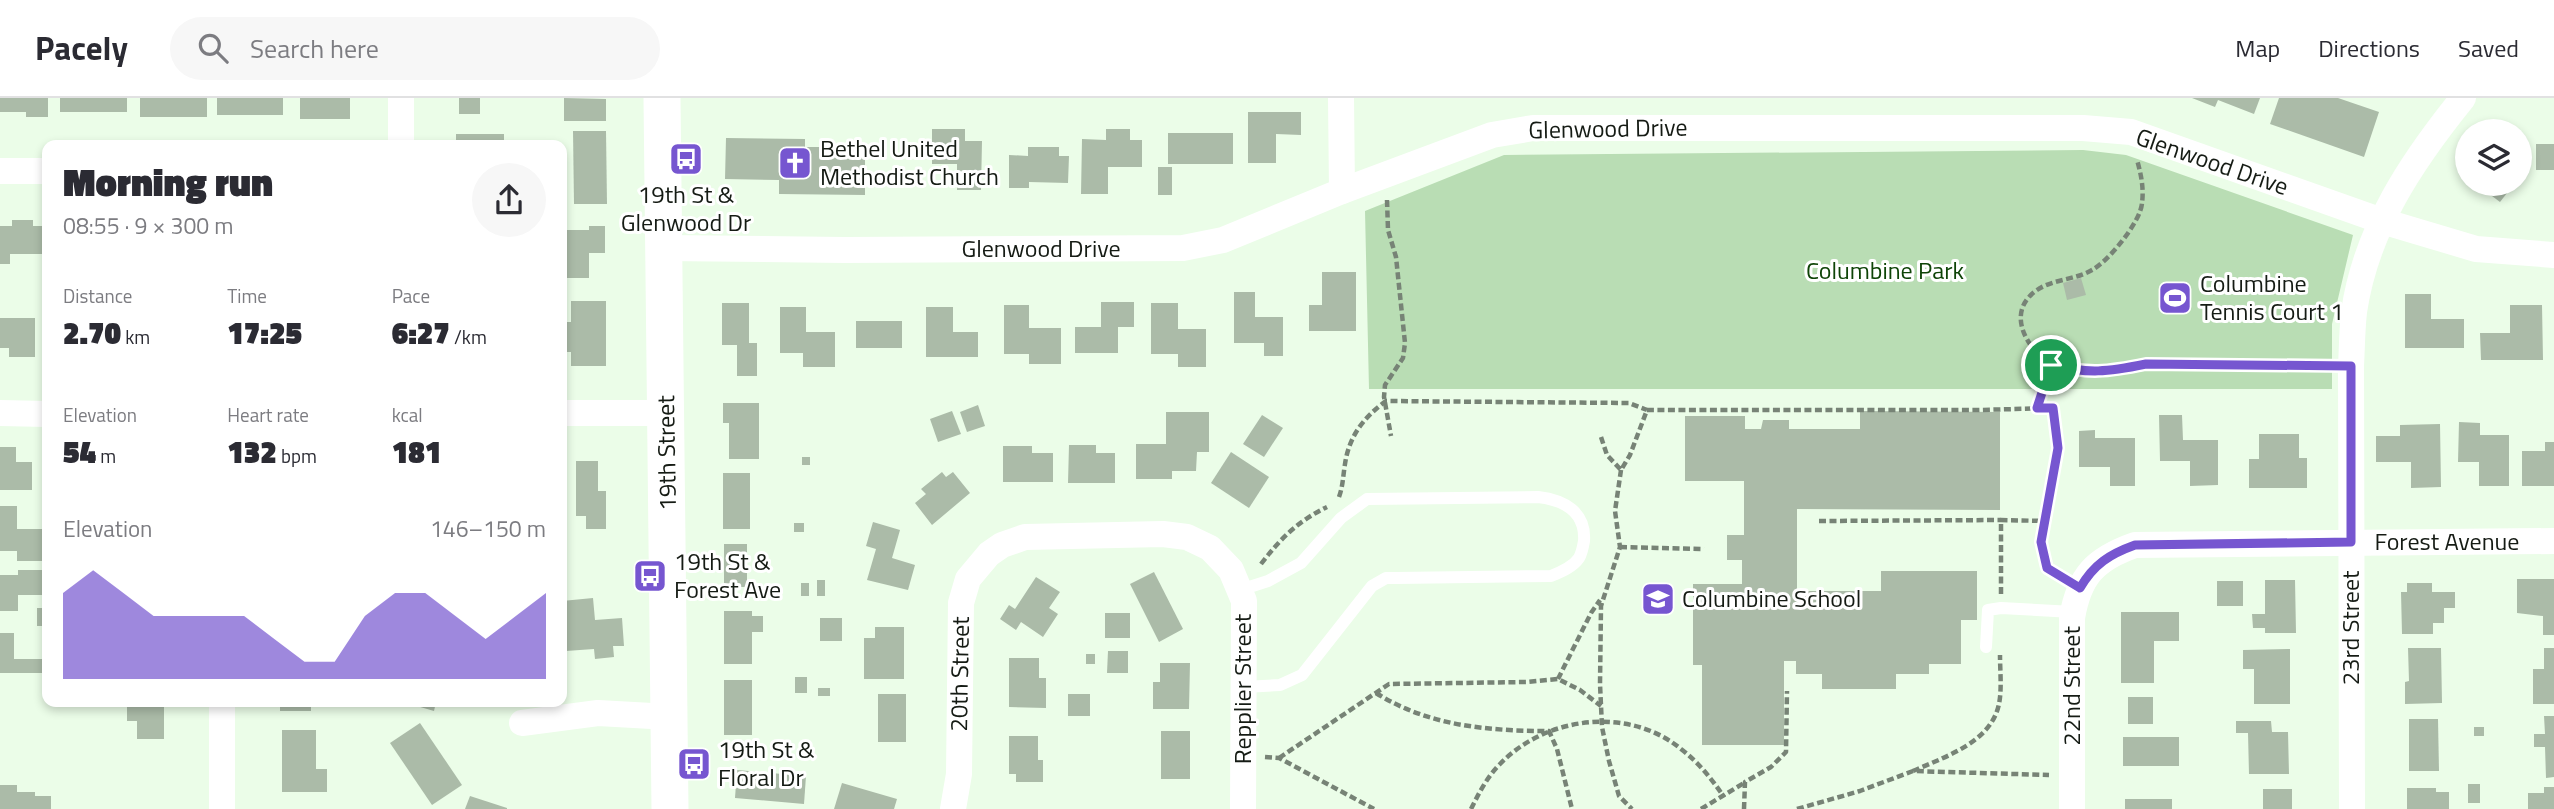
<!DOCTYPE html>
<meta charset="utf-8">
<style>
:root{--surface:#fff;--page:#f7f7f7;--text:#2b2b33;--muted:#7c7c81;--line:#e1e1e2;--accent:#7656d0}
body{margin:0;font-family:"Titillium Web",sans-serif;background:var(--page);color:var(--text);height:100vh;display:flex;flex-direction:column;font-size:26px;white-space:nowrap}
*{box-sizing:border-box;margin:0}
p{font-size:23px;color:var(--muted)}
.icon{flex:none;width:38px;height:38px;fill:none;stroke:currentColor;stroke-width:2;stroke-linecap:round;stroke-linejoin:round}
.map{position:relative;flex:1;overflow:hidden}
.panel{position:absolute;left:42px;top:42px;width:525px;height:567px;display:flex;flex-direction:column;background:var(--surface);border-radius:14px;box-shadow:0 4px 10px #0003}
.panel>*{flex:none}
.fabs{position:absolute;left:2455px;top:21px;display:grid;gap:14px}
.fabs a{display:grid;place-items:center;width:77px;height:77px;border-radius:50%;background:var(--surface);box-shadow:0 4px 10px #0003;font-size:35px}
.pin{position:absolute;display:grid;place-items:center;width:60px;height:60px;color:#fff;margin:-30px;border:4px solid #fff;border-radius:50%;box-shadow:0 2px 7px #0007}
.round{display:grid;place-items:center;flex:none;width:74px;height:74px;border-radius:37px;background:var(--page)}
.headline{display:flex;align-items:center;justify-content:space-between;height:119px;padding:0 21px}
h1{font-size:38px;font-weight:800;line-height:52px}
.figures{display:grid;grid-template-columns:repeat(3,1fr);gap:10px;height:119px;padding:7px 21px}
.figures div{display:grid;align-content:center}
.figures b{font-size:30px;font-weight:800}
.figures small{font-size:19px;font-weight:400}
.figures p{font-size:19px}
.chart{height:196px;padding:14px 21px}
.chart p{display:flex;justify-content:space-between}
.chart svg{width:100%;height:126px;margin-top:7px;fill:var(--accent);opacity:.7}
header{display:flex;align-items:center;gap:42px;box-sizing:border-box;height:98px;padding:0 35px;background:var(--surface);border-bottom:2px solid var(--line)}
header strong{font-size:33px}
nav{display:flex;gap:38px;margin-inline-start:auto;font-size:24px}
.search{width:490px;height:63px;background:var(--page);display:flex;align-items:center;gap:18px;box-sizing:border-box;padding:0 24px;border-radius:38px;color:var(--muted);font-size:26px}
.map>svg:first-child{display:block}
.green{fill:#b9ddb4}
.building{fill:#abbba8}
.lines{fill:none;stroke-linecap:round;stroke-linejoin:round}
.path{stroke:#778376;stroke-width:4.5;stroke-dasharray:7 3.5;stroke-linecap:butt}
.lane{stroke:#fff;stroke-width:12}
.street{stroke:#fff;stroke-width:26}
.secondary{stroke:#fff;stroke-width:37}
.route-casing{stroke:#fff;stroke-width:14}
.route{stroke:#7656d0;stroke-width:9}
.labels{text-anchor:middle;stroke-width:6;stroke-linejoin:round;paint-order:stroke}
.street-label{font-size:24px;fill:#151b14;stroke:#fff}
.poi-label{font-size:24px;fill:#151b14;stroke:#fff;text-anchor:start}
.park-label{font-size:24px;fill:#0e4407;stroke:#fff}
</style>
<header>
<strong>Pacely</strong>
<div class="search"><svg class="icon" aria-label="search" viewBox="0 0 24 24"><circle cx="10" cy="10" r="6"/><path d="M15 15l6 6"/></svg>Search here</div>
<nav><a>Map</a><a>Directions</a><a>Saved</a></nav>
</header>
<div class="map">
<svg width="2554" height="711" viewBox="0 0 2554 711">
<rect width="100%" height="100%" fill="#ebfde8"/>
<polygon class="green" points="2083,52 2126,57 2353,137 2332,226 2332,291 1369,291 1365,113 1504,57"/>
<g class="building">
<polygon points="0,0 48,0 48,19 26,19 26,14 0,14"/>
<rect x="60" y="0" width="67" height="14"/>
<rect x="140" y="0" width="67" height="19"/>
<rect x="217" y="0" width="66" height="17"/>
<rect x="300" y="0" width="50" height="21"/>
<rect x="459" y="0" width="21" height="16"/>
<polygon points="564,0 606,1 606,23 564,23"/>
<polygon points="2192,0 2260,0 2254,16 2218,2 2215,9"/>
<polygon points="2279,0 2338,0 2379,14 2364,59 2270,26"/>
<polygon points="1248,14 1301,14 1301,37 1276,36 1276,65 1248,65"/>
<polygon points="932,31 965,31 965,43 982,43 981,92 957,92 957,66 932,66"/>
<polygon points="1106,31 1130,31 1130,42 1142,42 1142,69 1108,69 1108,96 1081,96 1082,41 1106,42"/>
<polygon points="573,33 606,33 607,106 574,106"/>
<rect x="1168" y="35" width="65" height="31"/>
<rect x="456" y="36" width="48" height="11"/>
<polygon points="726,40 805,41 805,49 865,49 865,97 779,96 779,82 725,81"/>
<rect x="2536" y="46" width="18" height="26"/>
<polygon points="1028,49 1059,49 1059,58 1069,58 1068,85 1029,84 1029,90 1009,90 1009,57 1028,58"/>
<rect x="1158" y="69" width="14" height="28"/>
<polygon points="2476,86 2514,86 2500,104"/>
<polygon points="12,122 33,122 33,128 47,128 47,156 10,156 10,166 0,166 0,128 12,128"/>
<polygon points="589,128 605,128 605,155 589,155 589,180 562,180 562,132 589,132"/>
<polygon points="1322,174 1356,174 1356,233 1309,233 1309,207 1322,207"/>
<polygon points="2081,180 2086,197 2067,202 2063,185"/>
<polygon points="1234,194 1255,194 1255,219 1283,219 1283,258 1264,258 1264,245 1234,245"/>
<polygon points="2405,196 2431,196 2431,221 2464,221 2464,250 2405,250"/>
<polygon points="571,203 606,203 606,268 571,268 571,254 562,254 562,224 571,224"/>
<polygon points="1101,204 1134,204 1134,229 1118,229 1118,255 1075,255 1075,229 1101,229"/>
<polygon points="722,205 749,205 749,245 757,245 757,278 737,278 737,247 722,247"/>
<polygon points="1151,205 1178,205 1178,231 1206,231 1206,269 1178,269 1178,256 1151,256"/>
<polygon points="1004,207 1029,207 1029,230 1061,230 1061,266 1029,266 1029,256 1004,256"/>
<polygon points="2510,207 2542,207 2543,262 2481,262 2480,235 2510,235"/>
<polygon points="780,209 806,209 806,234 835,234 835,269 803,269 803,255 780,255"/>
<polygon points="926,209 953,209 953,234 978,234 978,259 926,259"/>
<polygon points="0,220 35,220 35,259 9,259 9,250 0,250"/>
<rect x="856" y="223" width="46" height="27"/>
<polygon points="723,305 759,305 759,361 729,361 729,325 723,325"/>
<polygon points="978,307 985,328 967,334 960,314"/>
<polygon points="952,313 961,336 938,344 930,321"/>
<polygon points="1860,313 2000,314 2000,412 1797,411 1797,493 1881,493 1881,473 1977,473 1977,522 1961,522 1961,566 1929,566 1929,576 1896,576 1896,591 1822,591 1822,576 1796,576 1796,563 1784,563 1784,647 1702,647 1702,567 1693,567 1693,486 1742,486 1742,462 1727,462 1727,437 1744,437 1744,383 1685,383 1685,318 1745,318 1745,331 1761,331 1763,322 1789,322 1789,331 1860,331"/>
<polygon points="1166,314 1209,314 1209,354 1197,354 1196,373 1172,373 1172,381 1136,381 1136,346 1166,346"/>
<polygon points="1262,317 1283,330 1264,359 1243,346"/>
<polygon points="2159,317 2182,317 2183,342 2218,342 2218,387 2190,388 2190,363 2160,363"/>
<polygon points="2459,324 2480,325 2480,337 2509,337 2509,388 2479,388 2479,364 2458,364"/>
<polygon points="2440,326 2441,389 2411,390 2411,364 2376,364 2376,338 2400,338 2400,327"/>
<polygon points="2095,332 2095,340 2135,340 2135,388 2110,388 2110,369 2079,369 2079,333"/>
<polygon points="2259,336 2299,336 2299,360 2307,360 2307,390 2249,390 2249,361 2259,361"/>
<polygon points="2545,344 2554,344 2554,388 2522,388 2522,353 2545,353"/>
<polygon points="1069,347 1096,347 1096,355 1115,355 1115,385 1068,385"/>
<polygon points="1003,348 1032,348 1032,355 1053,355 1053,384 1003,384"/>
<polygon points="0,349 16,349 16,364 32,364 32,392 0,392"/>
<polygon points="1231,354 1269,379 1249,410 1211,385"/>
<rect x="802" y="359" width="8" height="8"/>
<polygon points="576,363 598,363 598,393 606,393 606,431 586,431 586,418 576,418"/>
<polygon points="942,374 946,379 953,374 970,395 932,427 915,405 926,396 921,391"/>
<rect x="723" y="375" width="27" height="56"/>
<polygon points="0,408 17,408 17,431 45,431 45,463 17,463 17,453 0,453"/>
<polygon points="873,424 900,432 892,460 915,467 908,492 867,482 876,451 866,448"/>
<rect x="794" y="425" width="10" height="9"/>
<rect x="724" y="446" width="23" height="43"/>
<polygon points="18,472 46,472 46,497 18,497 18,513 0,513 0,477 18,477"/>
<polygon points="1154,474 1183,531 1159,544 1130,486"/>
<polygon points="1036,479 1060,494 1049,510 1058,516 1043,539 1021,524 1016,532 1000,521 1009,507 1015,511"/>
<polygon points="2517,481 2554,481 2554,537 2543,537 2543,518 2517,515"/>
<rect x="817" y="482" width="8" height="16"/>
<polygon points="2265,482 2295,482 2296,535 2265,535 2265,530 2253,530 2252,516 2265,516"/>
<rect x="2217" y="483" width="26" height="25"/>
<rect x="801" y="485" width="8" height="13"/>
<polygon points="2407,485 2432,485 2432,494 2455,494 2455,510 2444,510 2444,525 2433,525 2433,536 2402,536 2401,494 2407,494"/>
<polygon points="593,500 595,522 622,520 624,548 613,548 614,559 595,561 594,551 566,553 562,503"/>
<rect x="37" y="510" width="10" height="18"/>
<polygon points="724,513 752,513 752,518 763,518 763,534 752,534 752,566 724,566"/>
<polygon points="2121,514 2179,514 2179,543 2154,543 2154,585 2121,585"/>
<rect x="1105" y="515" width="25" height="25"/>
<rect x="820" y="520" width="22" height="23"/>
<polygon points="875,529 904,529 904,581 864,581 864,540 875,540"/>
<polygon points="0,535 14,535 14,561 45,561 45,575 0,575"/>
<polygon points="2408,550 2441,550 2442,605 2405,606 2405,584 2409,583"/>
<polygon points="2544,550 2554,550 2554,606 2533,606 2533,571 2544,571"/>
<polygon points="2290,551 2290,606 2254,606 2254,571 2243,571 2243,552"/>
<polygon points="1108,553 1128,553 1128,575 1107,575"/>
<rect x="1086" y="556" width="9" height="10"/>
<polygon points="1009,560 1039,560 1039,580 1046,580 1046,610 1009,609"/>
<polygon points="1160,565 1190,565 1189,611 1153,611 1153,584 1160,584"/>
<rect x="795" y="579" width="12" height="16"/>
<rect x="724" y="582" width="28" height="55"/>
<rect x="818" y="590" width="12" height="8"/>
<rect x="878" y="596" width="28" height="48"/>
<rect x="1068" y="596" width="22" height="22"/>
<rect x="2128" y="599" width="25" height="27"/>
<polygon points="137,604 164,604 164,641 137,641 137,623 127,623 127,605"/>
<rect x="280" y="604" width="31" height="9"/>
<polygon points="403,604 436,604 434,613"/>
<polygon points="2544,618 2554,618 2554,679 2546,680 2545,649 2534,649 2534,636 2545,636"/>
<polygon points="2409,621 2438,621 2439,673 2409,673"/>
<polygon points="2236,623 2271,623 2272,634 2288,634 2289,676 2249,676 2248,635 2236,635"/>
<polygon points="420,625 462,687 432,707 390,645"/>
<rect x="2474" y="629" width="10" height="9"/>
<polygon points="282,632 316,632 316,671 327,671 327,694 282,694"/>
<rect x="1161" y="633" width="29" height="48"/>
<polygon points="1009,638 1038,638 1038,662 1043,662 1043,684 1016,684 1016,676 1009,676"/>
<rect x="2123" y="639" width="56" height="29"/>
<rect x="799" y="645" width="12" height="10"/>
<polygon points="737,672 806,678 804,706 735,700"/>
<polygon points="842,685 897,701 894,711 834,711"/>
<rect x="2468" y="686" width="12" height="19"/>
<polygon points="0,687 17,687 17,694 35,694 35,698 51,698 51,711 0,711"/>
<polygon points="2544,689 2554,689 2554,711 2528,711 2528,695 2544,695"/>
<polygon points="2407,690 2436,690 2436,694 2449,694 2449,711 2407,711"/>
<rect x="2263" y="691" width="29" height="20"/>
<polygon points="470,698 507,710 507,711 465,711"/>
<rect x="2125" y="701" width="47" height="10"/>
</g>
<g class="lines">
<g class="path">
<polyline points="1387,102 1388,132 1396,159 1405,245 1403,260 1385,287 1384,299 1391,338"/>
<polyline points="2051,267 2081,274 2108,274 2146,266 2328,268"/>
<path d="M 2037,310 L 2051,267 C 2026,250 2005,214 2037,192 C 2053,181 2075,182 2092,172 C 2109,163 2141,123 2142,105 C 2144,90 2141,76 2137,62"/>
<polyline points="1601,339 1607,357 1621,372 1630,357 1647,312 1979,312 2054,310 2058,350 2041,444 2047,470 2061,479"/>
<polyline points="1621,372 1615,413 1620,449 1601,508 1600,586 1602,629 1609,663 1619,698 1632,711"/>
<path d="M 1339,399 C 1343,388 1343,378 1345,366 C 1349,338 1364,319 1386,303 L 1629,305 L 1647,312"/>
<polyline points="1819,423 2001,422"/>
<polyline points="1620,449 1704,451"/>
<path d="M 1261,466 C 1280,441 1298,423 1327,409"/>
<polyline points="2001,496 2001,422 2045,423"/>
<polyline points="1558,581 1591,515 1600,502"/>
<path d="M 1376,595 C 1428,628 1488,633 1549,633 L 1557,651 L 1572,711"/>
<polyline points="1265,659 1279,660 1374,711"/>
<polyline points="1279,660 1389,586 1527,584 1558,581 1580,592 1601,608"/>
<path d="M 1913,673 C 1944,659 1991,645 1999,606 C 2002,591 2000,573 2000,557"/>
<path d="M 1471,711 C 1479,695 1487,679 1500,666 C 1546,618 1629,608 1681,651 C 1699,665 1711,680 1724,699"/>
<polyline points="1701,711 1744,685"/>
<polyline points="1744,711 1745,684 1771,669 1786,654 1787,593"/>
<polyline points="1797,711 1860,693 1913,673 2049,677"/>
</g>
<g class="lane">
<path d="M 1240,492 L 1268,483 L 1301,465 L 1341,420 L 1367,401 L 1538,399 C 1564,402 1586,414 1584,443 C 1583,449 1582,455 1579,460 C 1573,469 1561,474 1551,478 L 1396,480 L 1386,480 L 1372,488 L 1302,577 L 1280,587 L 1244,589"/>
<polyline points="1986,549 1988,512 2001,510 2073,514"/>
</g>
<g class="street">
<polyline points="1341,0 1342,93"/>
<polyline points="401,47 401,0"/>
<polyline points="0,73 47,73"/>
<polyline points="663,150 845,152 1183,150 1223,142 1342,93 1492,37 1533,30 2083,30 2131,34 2382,123 2476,151 2554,157"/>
<polyline points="0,315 47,316"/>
<polyline points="562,315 666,315"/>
<polyline points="222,604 222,711"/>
<polyline points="522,625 598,615 670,619"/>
<polyline points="953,711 959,676 961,505 968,481 989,456 1002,447 1025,439 1163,436 1187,439 1210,450 1231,472 1244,503 1243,711"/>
<path d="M 2072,711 L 2072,520 C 2079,478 2095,461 2135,447 L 2554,443"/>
<path d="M 2352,711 L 2351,268 C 2352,250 2352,232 2354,214 C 2366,131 2412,63 2463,0"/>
</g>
<polyline class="secondary" points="662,0 670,711"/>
</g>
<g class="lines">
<defs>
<path id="route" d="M 2146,266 L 2351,268 L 2351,444 L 2135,447 C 2110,456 2094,466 2080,490 L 2047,470 L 2041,444 L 2058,350 L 2053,310 L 2037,310 L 2051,267 C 2089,276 2107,274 2146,266 Z"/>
</defs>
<use href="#route" class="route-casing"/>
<use href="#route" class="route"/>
</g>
<defs>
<symbol id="bus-square" viewBox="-11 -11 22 22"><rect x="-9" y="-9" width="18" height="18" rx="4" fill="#7656d0" stroke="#fff"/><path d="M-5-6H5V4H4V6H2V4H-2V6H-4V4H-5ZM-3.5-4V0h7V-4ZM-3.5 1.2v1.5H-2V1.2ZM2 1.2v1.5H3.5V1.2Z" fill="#fff"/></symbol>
<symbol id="church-square" viewBox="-11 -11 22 22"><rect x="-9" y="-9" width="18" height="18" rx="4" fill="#7656d0" stroke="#fff"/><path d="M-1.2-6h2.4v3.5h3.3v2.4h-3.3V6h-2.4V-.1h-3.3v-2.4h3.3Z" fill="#fff"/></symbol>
<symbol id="stadium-square" viewBox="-11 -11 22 22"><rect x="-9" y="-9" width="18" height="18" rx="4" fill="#7656d0" stroke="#fff"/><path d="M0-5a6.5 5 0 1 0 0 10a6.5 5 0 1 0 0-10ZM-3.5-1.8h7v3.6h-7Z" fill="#fff"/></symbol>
<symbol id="school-square" viewBox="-11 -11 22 22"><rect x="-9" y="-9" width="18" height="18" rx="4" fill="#7656d0" stroke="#fff"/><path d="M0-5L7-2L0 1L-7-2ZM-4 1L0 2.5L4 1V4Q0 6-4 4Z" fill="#fff"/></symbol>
</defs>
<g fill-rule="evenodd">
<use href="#bus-square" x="667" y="42" width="38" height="38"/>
<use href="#church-square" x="776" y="46" width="38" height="38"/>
<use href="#stadium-square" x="2156" y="181" width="38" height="38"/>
<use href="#bus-square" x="631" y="459" width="38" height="38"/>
<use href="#school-square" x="1639" y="482" width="38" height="38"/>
<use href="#bus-square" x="675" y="647" width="38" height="38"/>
</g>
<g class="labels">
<g class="street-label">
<text transform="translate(1608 31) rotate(-1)" y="8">Glenwood Drive</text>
<text transform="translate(2212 64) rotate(19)" y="8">Glenwood Drive</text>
<text x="1041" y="159">Glenwood Drive</text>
<text transform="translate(667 355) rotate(-91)" y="8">19th Street</text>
<text x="2447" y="452">Forest Avenue</text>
<text transform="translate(2351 530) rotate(-90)" y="8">23rd Street</text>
<text transform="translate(960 576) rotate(-89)" y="8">20th Street</text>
<text transform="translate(2072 588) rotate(-90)" y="8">22nd Street</text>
<text transform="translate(1243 591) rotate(-90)" y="8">Repplier Street</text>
</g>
<g class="poi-label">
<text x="820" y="59">Bethel United<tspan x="820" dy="28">Methodist Church</tspan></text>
<text x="686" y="105" text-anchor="middle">19th St &amp;<tspan x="686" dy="28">Glenwood Dr</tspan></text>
<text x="2200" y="194">Columbine<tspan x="2200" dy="28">Tennis Court 1</tspan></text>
<text x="674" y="472">19th St &amp;<tspan x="674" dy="28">Forest Ave</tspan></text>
<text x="1682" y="509">Columbine School</text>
<text x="718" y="660">19th St &amp;<tspan x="718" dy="28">Floral Dr</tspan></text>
</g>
<g class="park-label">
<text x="1885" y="181">Columbine Park</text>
</g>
</g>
</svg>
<div class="fabs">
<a><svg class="icon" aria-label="layers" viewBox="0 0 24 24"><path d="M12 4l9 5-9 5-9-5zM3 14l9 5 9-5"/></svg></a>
</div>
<div class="pin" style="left:2051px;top:267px;background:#1e9e55"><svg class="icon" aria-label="arrive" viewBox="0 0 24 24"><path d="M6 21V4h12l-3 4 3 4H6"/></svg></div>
<section class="panel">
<div class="headline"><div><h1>Morning run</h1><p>08:55 · 9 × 300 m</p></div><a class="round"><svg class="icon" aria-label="share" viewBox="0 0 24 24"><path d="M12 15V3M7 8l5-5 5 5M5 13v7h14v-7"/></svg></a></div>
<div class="figures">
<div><p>Distance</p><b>2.70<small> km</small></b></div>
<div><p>Time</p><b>17:25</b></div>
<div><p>Pace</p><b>6:27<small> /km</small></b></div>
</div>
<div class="figures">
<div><p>Elevation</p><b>54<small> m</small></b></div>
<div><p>Heart rate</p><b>132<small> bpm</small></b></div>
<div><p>kcal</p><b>181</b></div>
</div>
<div class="chart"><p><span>Elevation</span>146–150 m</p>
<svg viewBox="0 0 160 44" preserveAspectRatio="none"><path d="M0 44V14L10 6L20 14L30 22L40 22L50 22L60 22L70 30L80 38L90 38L100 22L110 14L120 14L130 22L140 30L150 22L160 14V44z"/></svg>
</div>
</section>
</div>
